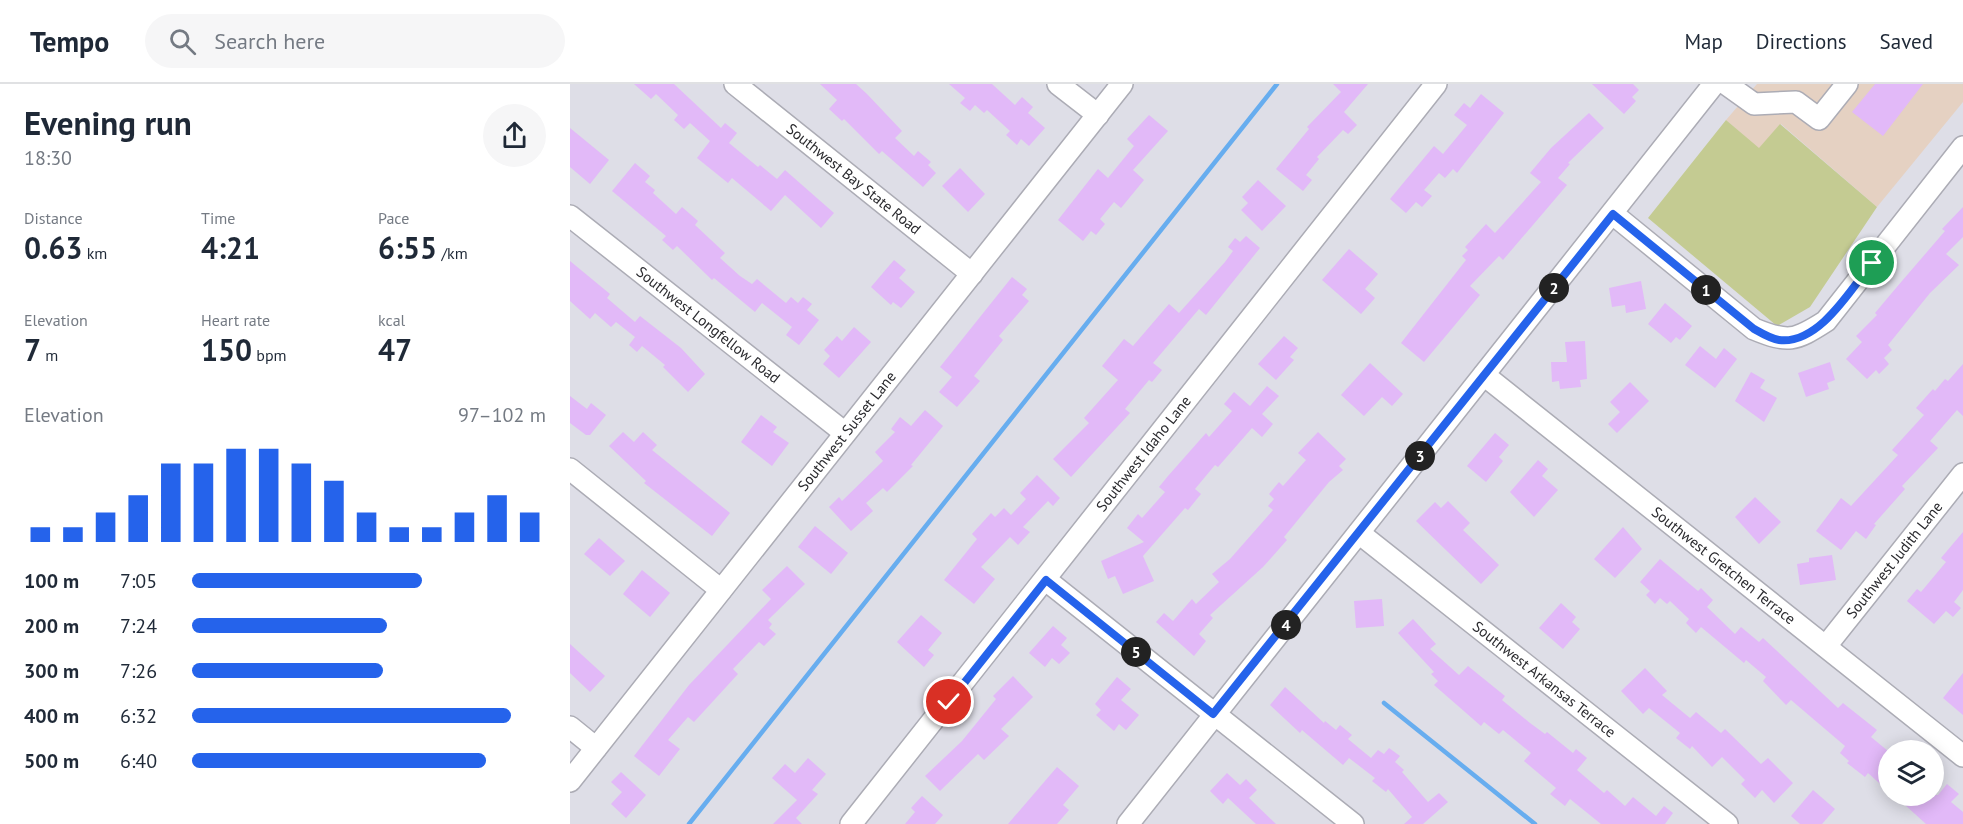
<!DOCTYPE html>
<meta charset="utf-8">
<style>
:root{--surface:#fff;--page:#f6f6f7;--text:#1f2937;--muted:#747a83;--line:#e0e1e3;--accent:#2563eb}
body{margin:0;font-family:"PT Sans",sans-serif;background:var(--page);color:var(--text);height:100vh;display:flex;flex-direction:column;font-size:22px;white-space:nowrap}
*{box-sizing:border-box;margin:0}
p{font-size:20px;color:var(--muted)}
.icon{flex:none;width:33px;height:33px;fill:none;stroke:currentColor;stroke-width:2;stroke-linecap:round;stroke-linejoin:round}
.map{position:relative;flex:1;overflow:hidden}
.drawer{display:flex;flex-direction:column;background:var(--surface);width:570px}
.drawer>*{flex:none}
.controls{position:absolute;left:1308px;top:656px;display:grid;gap:12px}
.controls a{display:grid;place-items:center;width:66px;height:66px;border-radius:50%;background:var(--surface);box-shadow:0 3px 15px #0003;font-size:30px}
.pin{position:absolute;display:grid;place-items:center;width:51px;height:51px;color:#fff;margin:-26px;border:3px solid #fff;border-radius:50%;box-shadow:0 2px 6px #0007}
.km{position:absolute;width:30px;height:30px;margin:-15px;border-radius:50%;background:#222;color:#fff;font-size:16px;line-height:30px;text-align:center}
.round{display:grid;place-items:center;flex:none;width:63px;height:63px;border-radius:32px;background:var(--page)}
.headline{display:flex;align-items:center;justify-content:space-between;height:102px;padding:0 24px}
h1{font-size:33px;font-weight:800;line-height:45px}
.figures{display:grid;grid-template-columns:repeat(3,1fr);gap:9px;height:102px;padding:6px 24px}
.figures div{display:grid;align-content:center}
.figures b{font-size:30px;font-weight:800}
.figures small{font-size:16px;font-weight:400}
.figures p{font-size:16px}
.chart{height:168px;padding:12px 24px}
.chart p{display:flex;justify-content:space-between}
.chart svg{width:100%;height:108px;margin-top:6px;stroke:var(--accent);stroke-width:6}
ul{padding:0 24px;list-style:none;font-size:20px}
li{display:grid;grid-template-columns:96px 72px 1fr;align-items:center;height:45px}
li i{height:15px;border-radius:8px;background:var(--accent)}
header{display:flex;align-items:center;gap:36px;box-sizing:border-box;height:84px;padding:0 30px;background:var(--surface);border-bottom:2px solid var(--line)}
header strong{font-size:28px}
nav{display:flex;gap:33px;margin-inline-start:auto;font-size:21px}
.search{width:420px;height:54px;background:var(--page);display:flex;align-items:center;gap:15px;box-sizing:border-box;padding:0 21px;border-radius:33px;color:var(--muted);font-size:22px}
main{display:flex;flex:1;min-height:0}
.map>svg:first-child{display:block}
.commercial{fill:#e5d1c2}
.green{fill:#c4cb92}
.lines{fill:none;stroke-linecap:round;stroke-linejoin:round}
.stream{stroke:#67adef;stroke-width:4.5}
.building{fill:#e2b9f8}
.minor-casing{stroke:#acacb5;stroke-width:24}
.minor{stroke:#fff;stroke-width:21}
.route-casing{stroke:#fff;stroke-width:12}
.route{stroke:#2563eb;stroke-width:8}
.labels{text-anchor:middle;stroke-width:5;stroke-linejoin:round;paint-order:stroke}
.street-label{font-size:15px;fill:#2a2a2e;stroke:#dedee7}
</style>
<header>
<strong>Tempo</strong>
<div class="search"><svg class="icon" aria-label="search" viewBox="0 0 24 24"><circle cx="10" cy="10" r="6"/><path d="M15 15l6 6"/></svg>Search here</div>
<nav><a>Map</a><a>Directions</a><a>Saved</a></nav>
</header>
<main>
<section class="drawer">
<div class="headline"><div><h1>Evening run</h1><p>18:30</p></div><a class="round"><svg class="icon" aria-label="share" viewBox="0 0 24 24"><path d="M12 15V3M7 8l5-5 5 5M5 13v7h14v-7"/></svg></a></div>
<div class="figures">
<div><p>Distance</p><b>0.63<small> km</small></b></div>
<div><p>Time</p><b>4:21</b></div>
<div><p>Pace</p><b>6:55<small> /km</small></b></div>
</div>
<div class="figures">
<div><p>Elevation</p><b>7<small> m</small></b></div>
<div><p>Heart rate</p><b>150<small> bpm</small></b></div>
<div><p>kcal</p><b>47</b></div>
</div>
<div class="chart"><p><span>Elevation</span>97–102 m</p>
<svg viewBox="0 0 160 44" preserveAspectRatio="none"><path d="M5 44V38M15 44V38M25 44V32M35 44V25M45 44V12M55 44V12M65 44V6M75 44V6M85 44V12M95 44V19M105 44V32M115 44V38M125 44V38M135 44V32M145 44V25M155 44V32"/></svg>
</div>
<ul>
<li><b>100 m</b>7:05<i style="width:65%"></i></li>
<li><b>200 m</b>7:24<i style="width:55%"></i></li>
<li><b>300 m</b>7:26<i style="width:54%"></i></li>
<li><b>400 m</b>6:32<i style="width:90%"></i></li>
<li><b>500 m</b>6:40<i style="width:83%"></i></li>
</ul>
</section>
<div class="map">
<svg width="1393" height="740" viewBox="0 0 1393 740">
<rect width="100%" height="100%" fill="#dedee7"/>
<polygon class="commercial" points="1187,0 1393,0 1393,18 1307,123 1211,40 1189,65 1156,36"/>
<polygon class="green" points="1156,36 1189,64 1210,40 1307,123 1240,223 1207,242 1078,134"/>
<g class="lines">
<g class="stream">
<polyline points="814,619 965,740"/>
<polyline points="119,740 707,0"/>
</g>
</g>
<g class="building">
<polygon points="64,0 104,0 151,44 155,39 167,49 159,59 188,83 190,81 207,95 215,86 264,129 251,144 215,111 201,127 162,94 158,99 127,74 140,57 120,39 114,45 104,36 108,31 86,10 81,15"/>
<polygon points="250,0 286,0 297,10 332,47 325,54 344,72 348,67 361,78 358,81 366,89 353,103 312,67 309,70 274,35 272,37 259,25 267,16"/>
<polygon points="379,0 422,0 445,21 452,13 463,23 458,29 475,44 459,62 451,55 447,61 436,51 440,47 417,26 414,29 405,21 400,27 390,19 395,14"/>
<polygon points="763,0 798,0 774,28 787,41 778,50 773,46 747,73 749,75 736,91 742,96 733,107 706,85 739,45 737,43 771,8"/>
<polygon points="1022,0 1063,0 1069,6 1062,13 1066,17 1054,30"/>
<polygon points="1305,0 1353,0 1313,52 1282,28"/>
<polygon points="911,10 934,29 887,89 883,85 875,94 869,89 854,106 862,112 852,123 846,118 836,129 820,115 864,62 873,70 897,41 884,31 894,19 900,24"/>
<polygon points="1019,29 1034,44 998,79 1000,80 988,94 997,101 933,176 929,172 900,202 910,211 854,278 831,259 896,176 892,172 898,166 895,163 916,140 925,149 971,98 960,89 981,64"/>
<polygon points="579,31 598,47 563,86 574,96 551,124 544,118 530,135 535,140 526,151 521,147 513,157 488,136 528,85 538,94 564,62 557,55"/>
<polygon points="0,44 39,76 20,100 0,83"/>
<polygon points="65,79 80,92 75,98 85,106 83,109 106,130 112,123 128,137 125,141 155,169 150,174 170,192 182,200 187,195 216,219 221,213 228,219 233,213 242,220 237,226 249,236 229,261 216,251 222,243 192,219 185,228 144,194 142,196 107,162 103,166 92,156 96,152 42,107"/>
<polygon points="390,84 415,110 398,128 372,102"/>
<polygon points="688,96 716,122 692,147 671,126 678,119 672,113"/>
<polygon points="1393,123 1393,153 1376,170 1389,181 1360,209 1318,261 1322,266 1314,274 1319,280 1309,290 1306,286 1297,295 1276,275 1292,258 1286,252 1307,231 1305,229 1326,204 1375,147 1372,145"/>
<polygon points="676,152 690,164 636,231 629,225 583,279 592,286 582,298 579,296 555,325 560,329 501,393 483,375 519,339 514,334 548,296 532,282 554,255 563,262 599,220 609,229 655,178 663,167 658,163 665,154 670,158"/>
<polygon points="779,165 808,190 795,205 805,214 791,230 752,196"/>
<polygon points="324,176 336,186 329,194 345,208 331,224 323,218 321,221 301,203"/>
<polygon points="0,177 40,210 37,214 65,238 70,232 111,264 135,290 118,308 93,283 95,281 72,262 67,268 59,261 65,253 46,238 41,243 25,229 20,235 0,217"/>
<polygon points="442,193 457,205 452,211 459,217 429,252 433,256 404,292 410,297 387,323 369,308 382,293 370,283"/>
<polygon points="1071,197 1076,225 1056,229 1055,221 1042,223 1039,204"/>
<polygon points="1095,219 1122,242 1110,256 1106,253 1101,259 1078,240"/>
<polygon points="284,243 301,258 269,294 253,280 260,272 254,266 267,252 272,257"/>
<polygon points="714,252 728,264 720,273 724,276 706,296 688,280"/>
<polygon points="1015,257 1017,295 1010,296 1011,303 990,305 989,297 982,298 981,278 997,278 995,258"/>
<polygon points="1130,262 1146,275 1154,264 1167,275 1145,304 1115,281"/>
<polygon points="1260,278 1265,296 1257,299 1259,305 1236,313 1228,289"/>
<polygon points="800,279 833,310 822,322 812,313 794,332 771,311"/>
<polygon points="1393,280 1393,332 1387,326 1360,357 1368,364 1332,402 1335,405 1304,440 1306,441 1296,455 1286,447 1271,466 1246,447 1271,414 1281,422 1328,371 1322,366 1354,331 1346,324 1363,305 1365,307 1375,295 1378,297"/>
<polygon points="1181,288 1195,296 1190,304 1207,314 1194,338 1165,317"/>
<polygon points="1060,298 1079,317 1047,349 1038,340 1050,328 1040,318"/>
<polygon points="697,302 709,312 692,330 703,340 692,353 682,344 648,383 645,381 625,405 631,410 618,426 615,424 573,472 584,497 553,510 545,492 538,495 531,477 574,458 557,444 568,430 572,434 595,408 589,403 598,392 636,349 639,353 662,327 654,320 664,308 680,322"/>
<polygon points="0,312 17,325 21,319 36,331 20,351 16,351 0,339"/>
<polygon points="355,326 373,342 341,381 343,382 317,408 313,404 296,419 303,427 281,447 259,423 269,413 272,417 313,377 305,368 325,348 321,345 330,333 341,342"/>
<polygon points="191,331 207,343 203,348 219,359 202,382 171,358"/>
<polygon points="53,348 64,358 73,348 87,361 82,366 160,429 142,452 74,399 76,397 39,362"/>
<polygon points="748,348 776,375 769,382 773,386 759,398 714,453 717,456 693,483 640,531 643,534 629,550 636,557 624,572 586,538 594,529 603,537 622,515 626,520 649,498 642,490 660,475 703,426 698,422 704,415 699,410 709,398 713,402 736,376 728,369"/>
<polygon points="925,349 939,361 929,373 933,377 916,398 897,382"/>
<polygon points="968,376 978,385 972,392 988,406 964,433 940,408"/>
<polygon points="467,391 490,414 483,422 478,417 453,443 460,448 448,461 440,453 411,483 425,495 404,520 374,496 407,455 402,450 421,429 425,433 434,424 441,431 456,415 450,409"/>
<polygon points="1185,413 1211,438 1189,460 1165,433"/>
<polygon points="878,417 900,439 893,446 929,481 911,500 846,437 865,418 871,424"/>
<polygon points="245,442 278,469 261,490 228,463"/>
<polygon points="1053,443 1072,465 1045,494 1024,475"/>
<polygon points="1393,448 1393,506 1384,518 1391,524 1383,533 1376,527 1364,540 1337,517 1347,505 1351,508 1376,478 1371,474"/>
<polygon points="29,454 55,477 40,492 14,470"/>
<polygon points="1262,471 1266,496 1230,501 1227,480 1239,478 1239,474"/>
<polygon points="1090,475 1128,507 1131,504 1143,516 1137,523 1165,550 1171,543 1189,558 1193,554 1268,624 1273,619 1307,646 1301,653 1318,667 1318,707 1298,689 1295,693 1277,679 1279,677 1270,669 1275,662 1221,616 1216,621 1193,597 1196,593 1176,576 1174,579 1131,543 1126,549 1116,539 1119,535 1100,517 1097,520 1090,514 1085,520 1076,511 1080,507 1070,498"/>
<polygon points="217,482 235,500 198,536 202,540 199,544 206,550 194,562 189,558 163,585 168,590 124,638 118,633 98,656 110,665 89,692 64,672 119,601 201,515 192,506"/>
<polygon points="72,486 100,509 80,533 53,510"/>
<polygon points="812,515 814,542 786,544 784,517"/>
<polygon points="991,519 1006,533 1002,538 1010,545 993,565 969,544"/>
<polygon points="351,531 372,549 358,566 364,571 354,583 327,558"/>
<polygon points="843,535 866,560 860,565 889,591 898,582 935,612 932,616 960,639 975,650 977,648 1003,669 1006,665 1017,674 1007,686 1034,709 1037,706 1055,722 1063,713 1086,732 1094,722 1103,729 1095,740 1031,740 1000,715 995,722 980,710 986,704 954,677 961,669 933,646 929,650 914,638 911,642 864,601 868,597 861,590 864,588 828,549"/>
<polygon points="483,542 497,554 491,561 500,569 489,580 482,574 475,583 459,569"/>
<polygon points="0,560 35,592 20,608 0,589"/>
<polygon points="1075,584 1097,607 1092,611 1120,634 1126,628 1151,649 1155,645 1191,680 1198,674 1223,699 1204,719 1192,706 1185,714 1171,700 1175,696 1152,673 1142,683 1122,662 1120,665 1106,654 1110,649 1079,624 1073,630 1051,607"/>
<polygon points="1393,589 1393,631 1373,614"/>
<polygon points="443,592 463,613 431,645 439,652 414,676 408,670 370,707 355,692 392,657 426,615 423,612"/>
<polygon points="547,593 561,605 551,616 569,631 556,646 549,640 544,647 526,631 531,626 525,620"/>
<polygon points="715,603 754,639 755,637 766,646 770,641 782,651 778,655 801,674 808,666 814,670 819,664 830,672 825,678 834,686 832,688 858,718 869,709 878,718 853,740 834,740 842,733 818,705 816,708 802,697 805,694 779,674 773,681 732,646 730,649 700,621"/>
<polygon points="238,674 256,690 242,706 248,710 226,734 232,740 203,740 227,716 202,694 215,680 225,689"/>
<polygon points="487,683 509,702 493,721 499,726 487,740 438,740"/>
<polygon points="51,688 76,711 56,734 41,720 52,708 41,698"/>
<polygon points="657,689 670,701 676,695 687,706 679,714 706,740 686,740 658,714 653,720 640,707"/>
<polygon points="1377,700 1389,710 1381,718 1393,728 1393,740 1356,740 1324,711 1368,711"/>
<polygon points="1243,706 1265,725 1252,740 1230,740 1221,732"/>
<polygon points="352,712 373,731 365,740 335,740 345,728 341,724"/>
</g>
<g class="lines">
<defs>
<g id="minor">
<path id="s1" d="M 165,0 L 402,190"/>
<polyline points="488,0 528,31"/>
<polyline points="1156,0 1184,20 1226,18 1249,35 1277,0"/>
<path d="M 1043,130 L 1184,245 C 1218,259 1225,257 1256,237 L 1393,63"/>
<path id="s2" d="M 0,132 L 275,349"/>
<path id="s3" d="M 914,291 L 1393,672"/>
<polyline points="0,385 151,506"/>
<path id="s4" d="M 789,449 L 1157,740"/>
<polyline points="476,496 783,740"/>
<path id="s5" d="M 1256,562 L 1393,390"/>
<polyline points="0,643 26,664"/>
<path id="s6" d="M 0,697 L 552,0"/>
<path id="s7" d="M 281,740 L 866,0"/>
<polyline points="558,740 1144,0"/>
</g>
</defs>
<use href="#minor" class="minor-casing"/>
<use href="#minor" class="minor"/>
</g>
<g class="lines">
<defs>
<path id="route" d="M 379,618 L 476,496 L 643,630 L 1043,130 L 1184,245 C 1191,249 1201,255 1209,256 C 1249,261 1281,205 1302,179"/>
</defs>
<use href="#route" class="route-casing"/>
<use href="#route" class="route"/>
</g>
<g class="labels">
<g class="street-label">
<text dy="5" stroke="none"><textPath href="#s1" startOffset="152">Southwest Bay State Road</textPath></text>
<text dy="5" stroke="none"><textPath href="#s2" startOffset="176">Southwest Longfellow Road</textPath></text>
<text dy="5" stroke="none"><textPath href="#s6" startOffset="446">Southwest Susset Lane</textPath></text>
<text dy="5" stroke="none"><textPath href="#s7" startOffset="472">Southwest Idaho Lane</textPath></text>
<text dy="5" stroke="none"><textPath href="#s5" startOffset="110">Southwest Judith Lane</textPath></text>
<text dy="5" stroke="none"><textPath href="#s3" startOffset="306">Southwest Gretchen Terrace</textPath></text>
<text dy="5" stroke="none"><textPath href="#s4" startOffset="236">Southwest Arkansas Terrace</textPath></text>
</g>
</g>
</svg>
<div class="controls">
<a><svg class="icon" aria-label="layers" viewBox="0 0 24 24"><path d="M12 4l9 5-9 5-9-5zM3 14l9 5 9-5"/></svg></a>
</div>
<div class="pin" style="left:1302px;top:179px;background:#1e9e55"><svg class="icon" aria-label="arrive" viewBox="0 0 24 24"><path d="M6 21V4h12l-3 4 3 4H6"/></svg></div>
<div class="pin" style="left:379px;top:618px;background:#d93025"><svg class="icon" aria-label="check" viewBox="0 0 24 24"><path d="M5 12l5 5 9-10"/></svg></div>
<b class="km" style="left:1136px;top:206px">1</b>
<b class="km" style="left:984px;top:204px">2</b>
<b class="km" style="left:850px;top:372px">3</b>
<b class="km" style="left:716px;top:541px">4</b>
<b class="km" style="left:566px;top:568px">5</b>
</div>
</main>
